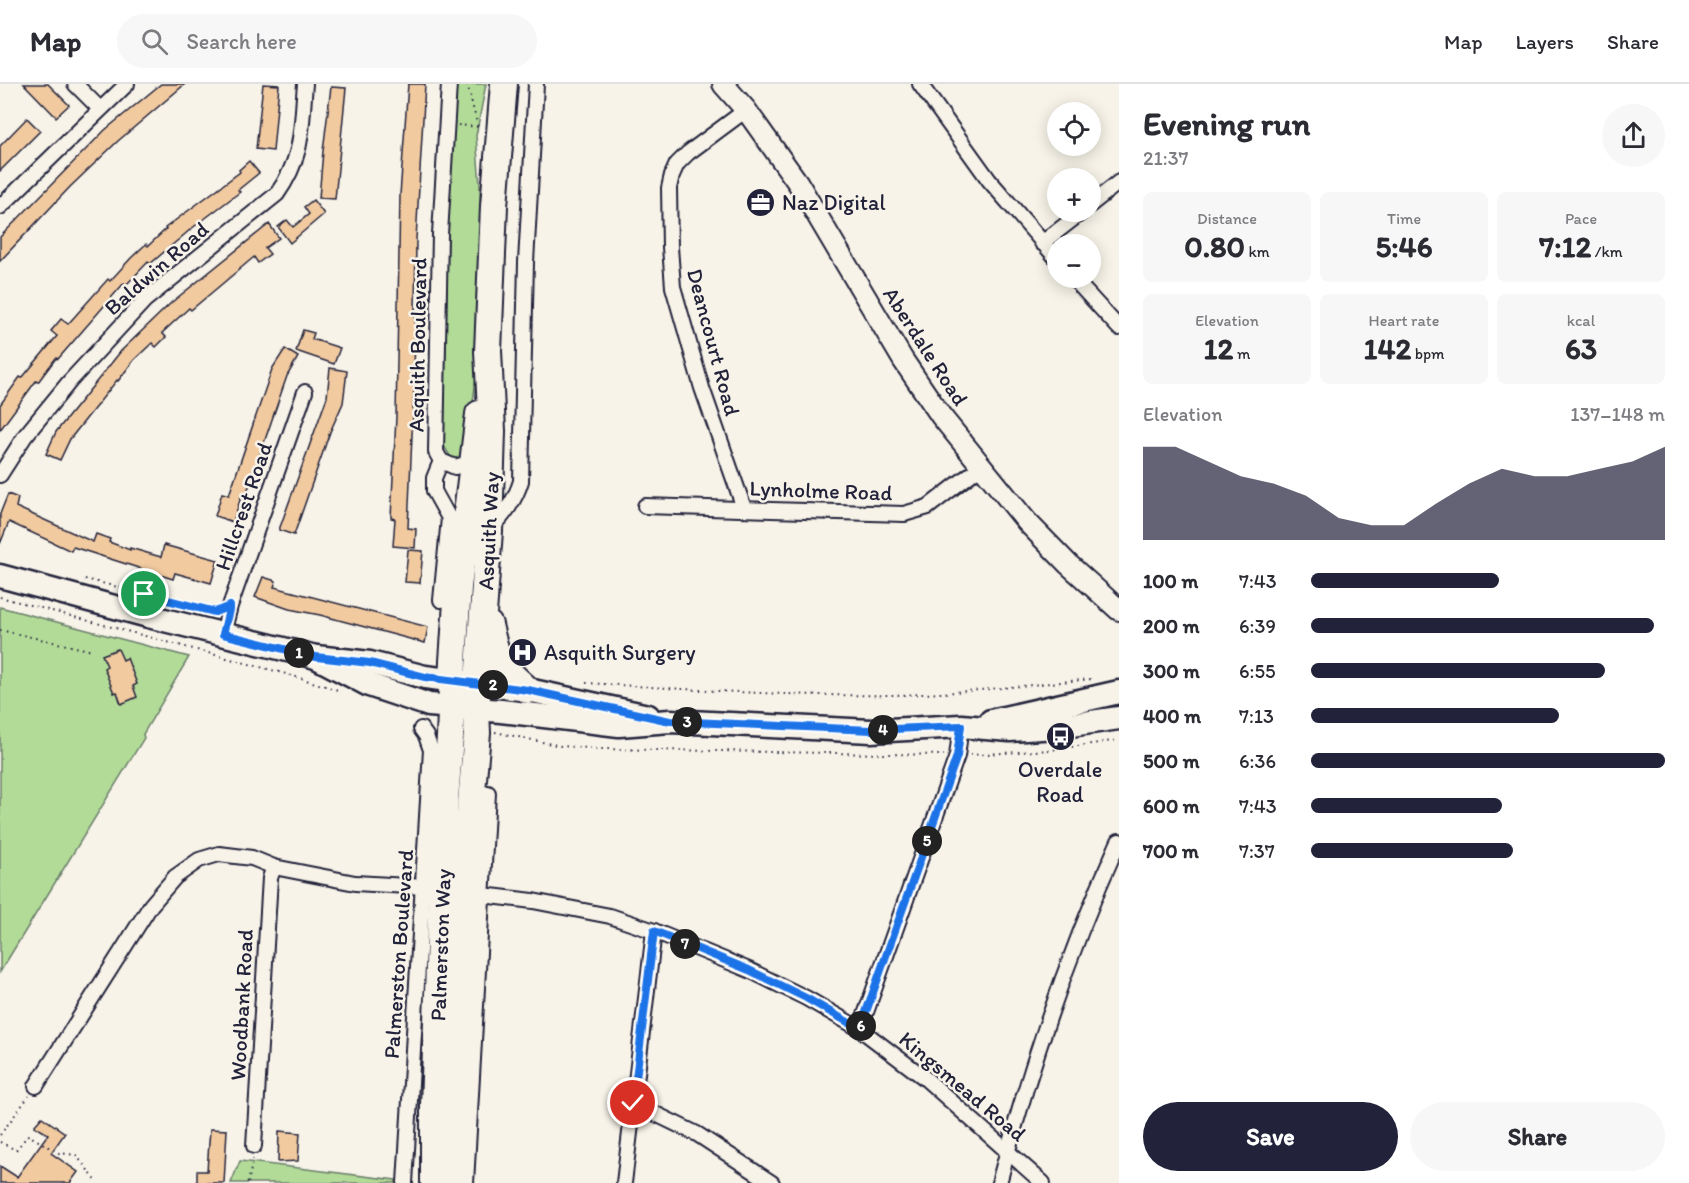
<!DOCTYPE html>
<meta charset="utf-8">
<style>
:root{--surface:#fff;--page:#f7f7f7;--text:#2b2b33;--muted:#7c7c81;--line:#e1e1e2;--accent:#22223b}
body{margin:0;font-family:Itim,sans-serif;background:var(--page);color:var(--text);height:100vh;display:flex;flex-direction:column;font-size:22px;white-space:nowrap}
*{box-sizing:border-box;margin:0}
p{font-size:20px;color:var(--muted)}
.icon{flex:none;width:33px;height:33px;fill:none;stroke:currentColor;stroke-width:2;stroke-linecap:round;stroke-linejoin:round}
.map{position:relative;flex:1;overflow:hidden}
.drawer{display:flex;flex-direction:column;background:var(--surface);width:570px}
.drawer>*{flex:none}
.tools{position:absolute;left:1047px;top:18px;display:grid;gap:12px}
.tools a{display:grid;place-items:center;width:54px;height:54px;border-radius:50%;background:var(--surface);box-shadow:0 3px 15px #0003;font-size:30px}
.pin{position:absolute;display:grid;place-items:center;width:51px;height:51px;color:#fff;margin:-26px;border:3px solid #fff;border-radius:50%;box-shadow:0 2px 6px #0007}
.km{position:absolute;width:30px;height:30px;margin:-15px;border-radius:50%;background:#222;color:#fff;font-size:16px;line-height:30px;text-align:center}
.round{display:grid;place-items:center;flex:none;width:63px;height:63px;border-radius:32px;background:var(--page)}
.overview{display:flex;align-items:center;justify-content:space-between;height:102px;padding:0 24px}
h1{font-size:33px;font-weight:800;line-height:45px}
.metrics{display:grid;grid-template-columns:repeat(3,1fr);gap:9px;height:102px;padding:6px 24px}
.metrics div{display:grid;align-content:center;border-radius:9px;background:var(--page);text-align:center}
.metrics b{font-size:30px;font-weight:800}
.metrics small{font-size:16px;font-weight:400}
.metrics p{font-size:16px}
.chart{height:168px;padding:12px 24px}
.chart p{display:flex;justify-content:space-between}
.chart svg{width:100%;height:108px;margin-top:6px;fill:var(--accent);opacity:.7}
.primary-button{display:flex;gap:12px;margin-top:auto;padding:12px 24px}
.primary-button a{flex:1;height:69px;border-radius:36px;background:var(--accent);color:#fff;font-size:24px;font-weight:800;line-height:69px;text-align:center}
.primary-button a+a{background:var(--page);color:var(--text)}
ul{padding:0 24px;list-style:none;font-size:20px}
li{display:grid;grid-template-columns:96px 72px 1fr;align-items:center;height:45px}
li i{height:15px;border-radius:8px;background:var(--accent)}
header{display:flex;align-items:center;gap:36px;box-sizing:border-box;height:84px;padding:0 30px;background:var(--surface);border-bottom:2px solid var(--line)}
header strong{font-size:28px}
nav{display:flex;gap:33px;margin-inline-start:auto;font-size:21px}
.search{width:420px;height:54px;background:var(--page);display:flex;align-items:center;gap:15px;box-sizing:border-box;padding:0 21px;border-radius:33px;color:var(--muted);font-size:22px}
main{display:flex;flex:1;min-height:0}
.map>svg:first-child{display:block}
.green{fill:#b2db98;stroke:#6a7e6a;stroke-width:1.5}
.building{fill:#f1caa0;stroke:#22223b;stroke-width:1.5}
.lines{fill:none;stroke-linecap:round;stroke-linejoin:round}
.street-casing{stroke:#22223b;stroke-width:18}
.secondary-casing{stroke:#22223b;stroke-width:24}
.primary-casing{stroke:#22223b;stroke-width:27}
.highway-casing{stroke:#22223b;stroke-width:30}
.path{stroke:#22223b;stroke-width:2;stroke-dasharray:1.5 4.5;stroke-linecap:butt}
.street{stroke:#f7f3e8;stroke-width:14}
.secondary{stroke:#f7f3e8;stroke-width:20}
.primary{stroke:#f7f3e8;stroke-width:22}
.highway{stroke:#f7f3e8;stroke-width:26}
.route-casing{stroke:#fff;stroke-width:12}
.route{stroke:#1a73e8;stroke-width:8}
.labels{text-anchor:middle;stroke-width:5;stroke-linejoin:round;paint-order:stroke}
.poi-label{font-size:22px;fill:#22223b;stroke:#f7f3e8;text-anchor:start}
.street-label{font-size:22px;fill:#22223b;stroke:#f7f3e8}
</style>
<header>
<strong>Map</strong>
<div class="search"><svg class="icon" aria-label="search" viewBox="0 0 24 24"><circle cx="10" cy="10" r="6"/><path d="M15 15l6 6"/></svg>Search here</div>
<nav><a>Map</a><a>Layers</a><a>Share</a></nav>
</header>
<main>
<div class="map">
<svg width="1119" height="1099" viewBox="0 0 1119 1099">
<rect width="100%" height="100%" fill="#f7f3e8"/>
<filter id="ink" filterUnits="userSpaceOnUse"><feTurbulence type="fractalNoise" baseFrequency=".0167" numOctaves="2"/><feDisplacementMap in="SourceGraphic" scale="12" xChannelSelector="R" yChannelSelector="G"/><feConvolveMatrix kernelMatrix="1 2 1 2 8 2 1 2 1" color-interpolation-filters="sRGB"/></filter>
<g filter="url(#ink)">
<g class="green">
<polygon points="456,0 486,0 476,52 480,101 480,265 466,370 459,377 450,372 444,362 449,88"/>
<polygon points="0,523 189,573 143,650 144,654 0,888"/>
<polygon points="240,1077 396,1096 396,1099 231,1099"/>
</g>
<g class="building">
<polygon points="24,0 48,0 69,21 56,33"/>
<polygon points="161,0 185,0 118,57 70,103 0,177 0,153 105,46"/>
<polygon points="263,0 279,1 273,67 256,65"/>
<polygon points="408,0 425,0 416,155 414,305 408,444 416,445 415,464 393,462 395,435 391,434 396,333 400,111"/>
<polygon points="331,3 346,4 335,115 319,114 323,67"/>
<polygon points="27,34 40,47 0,87 0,62"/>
<polygon points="249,77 259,89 238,106 240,108 191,145 150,180 148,178 126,201 124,199 58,275 56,274 38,298 36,297 0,346 0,321 20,293 22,294 57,252 51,247 61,235 68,240 108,195 110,197 131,174 146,160 148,162 166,145 165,144 240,88 239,86"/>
<polygon points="313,116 324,130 290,159 278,143 287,136 293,143 309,130 304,123"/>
<polygon points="269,140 279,154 265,164 270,170 258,179 254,173 191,226 189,224 162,249 166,253 156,263 152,259 134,276 118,297 117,296 70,355 60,376 46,370 56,348 121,267 172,218"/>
<polygon points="303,246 314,249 312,255 340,264 334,280 296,267"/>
<polygon points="285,265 298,273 287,292 246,411 242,410 233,438 215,432 222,409 229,411 272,285"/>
<polygon points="330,284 347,287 343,319 330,348 294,451 279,446 327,313"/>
<polygon points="8,410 18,414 16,423 93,458 96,450 110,455 109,458 130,466 130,464 161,473 164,461 218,476 211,499 175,489 173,495 73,463 71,467 9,438 0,460 0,430"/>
<polygon points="408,466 423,467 420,499 405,498"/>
<polygon points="263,493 276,497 274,503 428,543 425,559 320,531 289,525 255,513"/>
<polygon points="118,565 123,576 127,574 137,600 133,602 137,613 121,620 117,608 114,609 104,584 107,582 102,571"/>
<polygon points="42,1033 65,1049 51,1069 78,1088 70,1099 0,1099 0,1082 17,1093 48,1050 34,1042"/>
<polygon points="210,1045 227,1046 224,1099 197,1099 197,1087 207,1087"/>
<polygon points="279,1047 300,1049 298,1077 278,1078"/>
</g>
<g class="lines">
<defs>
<g id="street">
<polyline points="75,0 100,25"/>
<polyline points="920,0 989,96 1058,176"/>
<polyline points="1090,121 1119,98"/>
<polyline points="0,123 127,0"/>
<polyline points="1042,159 1082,128"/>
<polyline points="1073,194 1119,244"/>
<polyline points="441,377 455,383 472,378"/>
<path d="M 0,391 L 25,352 L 70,297 L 145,216 L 277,110 C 304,72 301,44 305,0"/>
<polyline points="645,422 904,430 928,423 980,383"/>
<polyline points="744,424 702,304 673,203 670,163 669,104 672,91 677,80 688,69 746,26"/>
<path d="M 490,446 C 504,431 515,417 521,397 L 526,178 L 536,0"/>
<polyline points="441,516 449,434 434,407 434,394 441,377 436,368 440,150 449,0"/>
<polyline points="223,550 230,522 305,308"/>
<polyline points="482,811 533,817 610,832 654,847 749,886 806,914 860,945 926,995 1043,1099"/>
<polyline points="860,945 957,672 961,642"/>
<polyline points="36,1002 151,821 175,793 199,776 219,770 252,774 274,783 355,799 443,804"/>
<polyline points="633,1019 697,1050 772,1099"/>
<polyline points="254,1062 270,794 274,783"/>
<polyline points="405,1099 431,666 426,652 421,645"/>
<polyline points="466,1099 488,709"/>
<polyline points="624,1099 654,847"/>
<path d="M 999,1099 C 1030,982 1069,867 1119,757"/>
</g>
<polyline id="secondary" points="723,0 746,26 798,99 903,276 941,332 1027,438 1068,480 1119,526"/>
<g id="primary">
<polyline points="0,492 148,532 316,573 370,579 425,593 528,606 648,632"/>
<polyline points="316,573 369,601 429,621 501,627 619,641 670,637 871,647 961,642 1010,646 1057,643 1119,634"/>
<polyline points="991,637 1119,608"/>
</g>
<g id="highway">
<path d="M 489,541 C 497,577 500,582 528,606"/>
<polyline points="434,1099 434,1021 445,715 450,653 453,577 458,503 479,330"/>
<polyline points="450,1099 469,742 477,649 476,626 489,447 492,347 488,267 494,122 504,0"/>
</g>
</defs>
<use href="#street" class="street-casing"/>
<use href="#secondary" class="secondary-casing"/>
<use href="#primary" class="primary-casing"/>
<use href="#highway" class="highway-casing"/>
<g class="path">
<polyline points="467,0 478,43"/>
<polyline points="458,41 479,43"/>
<polyline points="85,495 216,527"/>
<polyline points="0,513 290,591 341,607"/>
<polyline points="0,546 93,567"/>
<path d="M 586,599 C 687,605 790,613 892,611 C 958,610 1025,601 1092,595"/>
<polyline points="495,648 561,662 603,665 944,671"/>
<polyline points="970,671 1050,666 1119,656"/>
<polyline points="0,1051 29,1012"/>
<polyline points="0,1058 16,1066 28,1051 59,1069 76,1071 98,1099"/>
<polyline points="248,1099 253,1075"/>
</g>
<use href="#street" class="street"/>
<use href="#secondary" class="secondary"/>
<use href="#primary" class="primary"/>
<use href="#highway" class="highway"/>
</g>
</g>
<g class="lines" filter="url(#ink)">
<defs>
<polyline id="route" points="144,510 215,528 230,522 223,550 316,573 370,579 425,593 528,606 670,637 871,646 961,642 957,672 860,945 806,914 749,886 654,847 633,1019"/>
</defs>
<use href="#route" class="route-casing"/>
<use href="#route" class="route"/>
</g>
<defs>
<symbol id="office-disc" viewBox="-11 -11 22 22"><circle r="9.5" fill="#22223b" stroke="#f7f3e8"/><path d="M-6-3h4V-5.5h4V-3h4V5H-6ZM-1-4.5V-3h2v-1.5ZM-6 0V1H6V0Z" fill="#fff"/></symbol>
<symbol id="hospital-disc" viewBox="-11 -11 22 22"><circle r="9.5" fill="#22223b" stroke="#f7f3e8"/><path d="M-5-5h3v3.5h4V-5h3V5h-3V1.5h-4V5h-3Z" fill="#fff"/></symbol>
<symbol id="bus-disc" viewBox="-11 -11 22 22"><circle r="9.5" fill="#22223b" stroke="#f7f3e8"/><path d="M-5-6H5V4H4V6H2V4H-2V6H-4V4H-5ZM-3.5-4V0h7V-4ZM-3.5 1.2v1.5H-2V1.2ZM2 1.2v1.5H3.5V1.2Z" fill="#fff"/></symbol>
</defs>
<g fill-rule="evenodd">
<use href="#office-disc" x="744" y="102" width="33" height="33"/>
<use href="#hospital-disc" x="506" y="552" width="33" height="33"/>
<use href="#bus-disc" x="1044" y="636" width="33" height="33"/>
</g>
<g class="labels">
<g class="poi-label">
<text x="782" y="126">Naz Digital</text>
<text x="544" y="576">Asquith Surgery</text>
<text x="1060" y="693" text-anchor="middle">Overdale<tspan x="1060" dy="25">Road</tspan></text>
</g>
<g class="street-label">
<text transform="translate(156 184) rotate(-41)" y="8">Baldwin Road</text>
<text transform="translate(714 258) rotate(75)" y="8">Deancourt Road</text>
<text transform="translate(417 261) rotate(-89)" y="8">Asquith Boulevard</text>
<text transform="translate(926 262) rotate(57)" y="8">Aberdale Road</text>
<text transform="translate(821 406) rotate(2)" y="8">Lynholme Road</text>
<text transform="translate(243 422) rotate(-71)" y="8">Hillcrest Road</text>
<text transform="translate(488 447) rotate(-87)" y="8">Asquith Way</text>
<text transform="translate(440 861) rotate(-88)" y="8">Palmerston Way</text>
<text transform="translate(398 870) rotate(-86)" y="8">Palmerston Boulevard</text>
<text transform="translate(241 921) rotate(-87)" y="8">Woodbank Road</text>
<text transform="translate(963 1002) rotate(40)" y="8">Kingsmead Road</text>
</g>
</g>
</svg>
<div class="tools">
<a><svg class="icon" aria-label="locate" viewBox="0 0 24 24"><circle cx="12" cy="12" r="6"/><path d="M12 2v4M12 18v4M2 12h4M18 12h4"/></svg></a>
<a>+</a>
<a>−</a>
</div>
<div class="pin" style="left:144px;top:510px;background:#1e9e55"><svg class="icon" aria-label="arrive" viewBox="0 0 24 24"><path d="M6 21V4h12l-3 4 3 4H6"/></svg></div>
<div class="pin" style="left:633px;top:1019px;background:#d93025"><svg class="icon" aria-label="check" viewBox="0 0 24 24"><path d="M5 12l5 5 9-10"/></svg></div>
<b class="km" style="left:299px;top:569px">1</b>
<b class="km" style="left:493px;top:601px">2</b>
<b class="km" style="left:687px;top:638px">3</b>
<b class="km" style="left:883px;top:646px">4</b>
<b class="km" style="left:927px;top:757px">5</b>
<b class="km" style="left:861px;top:942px">6</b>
<b class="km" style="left:685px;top:860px">7</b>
</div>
<section class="drawer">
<div class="overview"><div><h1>Evening run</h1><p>21:37</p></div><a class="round"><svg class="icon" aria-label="share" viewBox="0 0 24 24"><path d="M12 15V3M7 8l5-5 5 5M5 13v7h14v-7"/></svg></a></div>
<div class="metrics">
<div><p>Distance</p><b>0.80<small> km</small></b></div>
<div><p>Time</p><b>5:46</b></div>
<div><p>Pace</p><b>7:12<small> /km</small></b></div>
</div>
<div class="metrics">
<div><p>Elevation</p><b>12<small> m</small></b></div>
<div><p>Heart rate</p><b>142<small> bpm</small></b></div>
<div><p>kcal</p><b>63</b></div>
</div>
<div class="chart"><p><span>Elevation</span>137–148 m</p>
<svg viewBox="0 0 160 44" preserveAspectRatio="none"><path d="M0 44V6L10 6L20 12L30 18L40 21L50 26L60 35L70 38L80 38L90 29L100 21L110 15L120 18L130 18L140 15L150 12L160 6V44z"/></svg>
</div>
<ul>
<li><b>100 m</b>7:43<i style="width:53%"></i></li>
<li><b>200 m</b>6:39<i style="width:97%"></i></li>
<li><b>300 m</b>6:55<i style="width:83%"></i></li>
<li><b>400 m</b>7:13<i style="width:70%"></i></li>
<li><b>500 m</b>6:36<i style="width:100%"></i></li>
<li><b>600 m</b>7:43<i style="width:54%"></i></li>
<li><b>700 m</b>7:37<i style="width:57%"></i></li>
</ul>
<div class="primary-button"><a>Save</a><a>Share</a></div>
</section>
</main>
